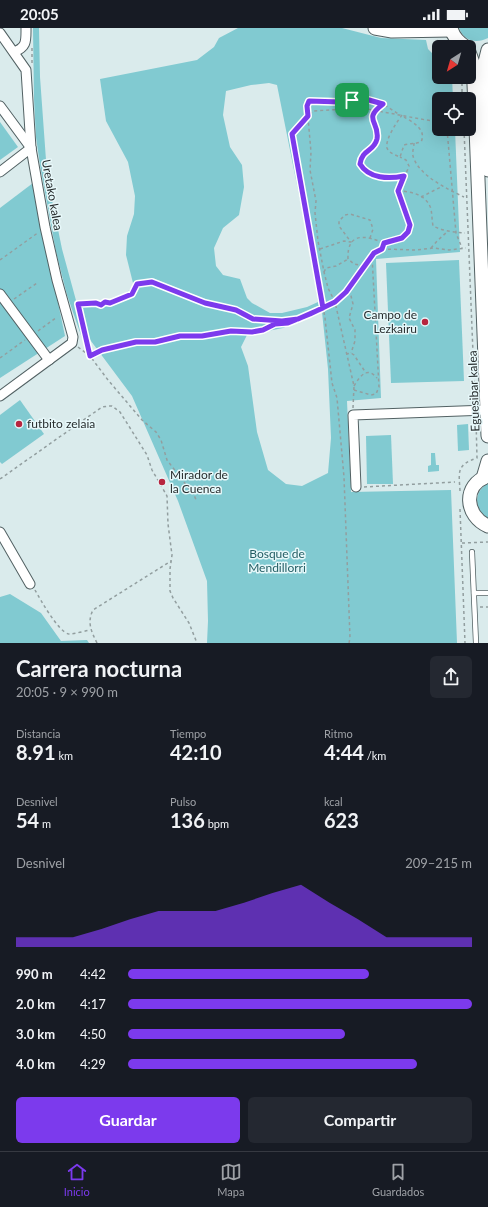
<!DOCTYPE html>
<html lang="es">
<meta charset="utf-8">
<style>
:root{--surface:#171b24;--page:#242831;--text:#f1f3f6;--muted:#9ea1a6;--line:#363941;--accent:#7c3aed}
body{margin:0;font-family:Lato,sans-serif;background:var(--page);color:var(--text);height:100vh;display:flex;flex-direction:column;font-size:15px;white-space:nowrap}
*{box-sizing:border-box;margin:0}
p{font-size:13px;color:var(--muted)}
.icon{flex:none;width:22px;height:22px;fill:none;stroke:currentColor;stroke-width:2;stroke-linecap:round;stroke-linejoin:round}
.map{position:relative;height:615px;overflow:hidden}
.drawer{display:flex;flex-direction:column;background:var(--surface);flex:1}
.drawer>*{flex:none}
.needle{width:26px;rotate:217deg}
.tools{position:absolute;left:432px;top:12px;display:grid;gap:8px}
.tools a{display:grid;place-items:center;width:44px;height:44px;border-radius:6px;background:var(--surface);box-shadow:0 4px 16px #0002;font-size:20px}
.pin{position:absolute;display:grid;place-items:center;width:34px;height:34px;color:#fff;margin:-17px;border-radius:8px;box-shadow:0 2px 6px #0006}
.round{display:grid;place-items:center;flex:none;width:42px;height:42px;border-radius:6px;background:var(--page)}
.overview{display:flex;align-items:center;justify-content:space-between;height:68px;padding:0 16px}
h1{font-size:22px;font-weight:700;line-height:30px}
.figures{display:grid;grid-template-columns:repeat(3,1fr);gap:6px;height:68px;padding:4px 16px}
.figures div{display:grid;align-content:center}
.figures b{font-size:20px;font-weight:700}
.figures small{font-size:11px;font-weight:400}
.figures p{font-size:11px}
.chart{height:112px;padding:8px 16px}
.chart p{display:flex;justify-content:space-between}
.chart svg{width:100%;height:72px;margin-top:4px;fill:var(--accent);opacity:.7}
.button{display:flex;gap:8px;margin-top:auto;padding:8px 16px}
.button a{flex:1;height:46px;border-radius:6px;background:var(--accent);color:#fff;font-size:16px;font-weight:700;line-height:46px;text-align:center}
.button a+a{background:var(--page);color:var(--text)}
ul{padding:0 16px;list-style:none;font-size:13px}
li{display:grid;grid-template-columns:64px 48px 1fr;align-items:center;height:30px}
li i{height:10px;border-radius:5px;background:var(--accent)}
.status{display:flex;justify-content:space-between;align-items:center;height:28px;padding:0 20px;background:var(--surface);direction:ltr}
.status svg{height:11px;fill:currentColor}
.tabs{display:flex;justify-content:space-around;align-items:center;height:56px;border-top:1px solid var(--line);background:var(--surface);font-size:11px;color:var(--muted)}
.tabs a{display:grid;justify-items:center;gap:2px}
.tabs .on{color:var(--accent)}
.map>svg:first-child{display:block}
.green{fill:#81cad1;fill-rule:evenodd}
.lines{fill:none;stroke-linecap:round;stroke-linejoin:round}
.lane-casing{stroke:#526163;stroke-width:6}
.street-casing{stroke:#526163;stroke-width:11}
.secondary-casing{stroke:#526163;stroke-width:15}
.path{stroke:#929e9f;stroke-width:1.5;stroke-dasharray:3 3;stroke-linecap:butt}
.lane{stroke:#fff;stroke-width:4.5}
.street{stroke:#fff;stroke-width:9}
.secondary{stroke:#fff;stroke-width:13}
.route-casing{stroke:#fff;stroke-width:8}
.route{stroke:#7c3aed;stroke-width:5}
.poi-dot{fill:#b7253f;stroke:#e7f8fa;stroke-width:1.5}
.labels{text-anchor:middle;stroke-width:3;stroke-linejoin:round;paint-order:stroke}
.street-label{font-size:12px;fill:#282e2f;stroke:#e7f8fa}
.poi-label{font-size:12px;fill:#282e2f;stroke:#e7f8fa;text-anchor:start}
.park-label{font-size:12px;fill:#245f65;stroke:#e7f8fa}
</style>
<div class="status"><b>20:05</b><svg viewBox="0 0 49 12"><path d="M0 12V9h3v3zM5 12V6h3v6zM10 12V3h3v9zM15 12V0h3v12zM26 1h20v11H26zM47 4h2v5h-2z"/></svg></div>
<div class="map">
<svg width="488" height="615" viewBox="0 0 488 615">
<rect width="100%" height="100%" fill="#daebec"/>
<g class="green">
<path d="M 33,0 L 39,0 L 40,49 L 46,132 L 52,172 L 62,221 L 77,276 C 101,275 114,274 134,259 L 126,227 L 127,208 L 134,186 L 135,168 L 128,134 L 106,93 L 100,51 L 197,32 L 214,19 L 219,10 L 238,0 L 342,0 L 381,10 L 426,12 L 428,21 L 439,32 L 439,49 L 452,49 L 453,71 L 439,71 L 439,101 L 455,101 L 460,224 L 376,231 L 381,370 L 347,373 L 351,464 L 451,462 L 457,615 L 207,615 L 208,593 L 207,553 L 178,473 L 132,368 L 88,309 L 82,310 L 67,267 L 56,224 L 40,137 L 36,109 L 34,71 ZM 269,55 L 277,57 L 308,212 L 318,274 L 307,279 L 282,285 L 270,285 L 252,275 L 247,270 L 240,251 L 223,247 L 216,238 L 214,220 L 223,200 L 239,187 L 244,159 L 242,137 L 230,119 L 223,87 L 226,63 L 251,57 ZM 322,284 L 328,341 L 331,410 L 328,445 L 302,458 L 286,456 L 268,442 L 257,404 L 248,338 L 241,319 L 247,307 L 283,300 Z"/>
<path d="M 459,0 L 488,0 L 488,10 C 476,16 464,13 459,0 Z"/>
<polygon points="0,94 18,119 0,132"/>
<polygon points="33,155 65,308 0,350 0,180"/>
<polygon points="459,232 464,353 391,355 386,235"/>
<polygon points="20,372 44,406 2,436 0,434 0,387"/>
<polygon points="468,396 469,422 458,423 457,397"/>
<polygon points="391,407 393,456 367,456 366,408"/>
<polygon points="431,425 435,425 436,437 439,437 439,443 428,444 428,438 431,437"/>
<path d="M 488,455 L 488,490 C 474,482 473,464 488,455 Z"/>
<polygon points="10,566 41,585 61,613 87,612 89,615 0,615 0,569"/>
</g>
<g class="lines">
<defs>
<g id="lane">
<polyline points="472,524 476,615"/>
<polyline points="474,565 488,565"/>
</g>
<g id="street">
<polyline points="0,5 26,42 31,120 45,199 57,252 73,309 72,315 0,368"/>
<path d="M 14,24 C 27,19 26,13 26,0"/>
<polyline points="0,78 31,120"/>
<polyline points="0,144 31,120"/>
<polyline points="0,266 49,332"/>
<polyline points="356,459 353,387 487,382"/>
<polyline points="0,504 30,556"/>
</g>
<g id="secondary">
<polyline points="375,0 392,3 451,2"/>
<path d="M 451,0 C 453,9 458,14 466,19"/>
<polyline points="488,22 485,34 488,142"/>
<polyline points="469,24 473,35 476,100 488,408"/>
<path d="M 488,448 C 462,457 465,488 488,498"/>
<polyline points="483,450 488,433"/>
</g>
</defs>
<use href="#lane" class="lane-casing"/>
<use href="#street" class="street-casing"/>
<use href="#secondary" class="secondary-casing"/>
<g class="path">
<polyline points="437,12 439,20"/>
<polyline points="32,20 32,36"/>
<polyline points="462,49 462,71"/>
<path d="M 382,76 C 363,91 379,92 377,110 C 375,124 362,120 360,136 C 369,151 389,151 404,148"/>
<path d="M 402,87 C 397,94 385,111 387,120 C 389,125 395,127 400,129 L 404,117 C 410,115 415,116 421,114 C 427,102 413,94 404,89"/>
<polyline points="447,101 456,205 462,220"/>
<polyline points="464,101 475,375"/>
<path d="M 414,115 C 414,119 412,124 413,128 C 418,147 447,161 464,169"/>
<path d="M 398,163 C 411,163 427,167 431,181 C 432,187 432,192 433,198 C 443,203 454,204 465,205"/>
<polyline points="421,169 443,158"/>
<path d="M 384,215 C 418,208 410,199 401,173 C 401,170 399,166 399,164 C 398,154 407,146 409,138 L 406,132 L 400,129"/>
<polyline points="431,220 437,213 448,203"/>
<polyline points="320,221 344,213 351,214 339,198 339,193 345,187 350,186 370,192 373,201 370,210"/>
<polyline points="0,232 39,204"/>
<path d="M 364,238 L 354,236 L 348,231 C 347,204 365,207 384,215 L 382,221"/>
<polyline points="324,244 326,240 336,238 348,231"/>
<polyline points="346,264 351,268 353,276 349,290 355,302 355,313 351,325"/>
<polyline points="14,271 37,255"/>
<polyline points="298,291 282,293 253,291 236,282 205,275 153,254 137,256 132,266 110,275 105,274 101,277 96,275 77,276 90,328 102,322 136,314 155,314 180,308 202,308 231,303 253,304 263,302 275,296 288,295 310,286 335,274 346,264 374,225 382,221 416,222 434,220 449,222 466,220"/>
<polyline points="38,303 57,289"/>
<polyline points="78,319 90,328 108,352 142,392 156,404 161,412 167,432 194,467 197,474"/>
<polyline points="346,326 351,325 354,327 366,345"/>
<polyline points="0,330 25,312"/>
<path d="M 354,358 C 360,348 367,338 377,350"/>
<polyline points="354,362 371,367 376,366 379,359 372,228"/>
<polyline points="353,380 354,358 335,274 328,260 324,244 318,213 315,185 316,173 310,142 311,124 307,78 309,73 340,74 369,72 383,76 400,87"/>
<polyline points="0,451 102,379 109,378 112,378 120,384 147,427 152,442 167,468 168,496 172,527 170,541 170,563 173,570 189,595 197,615"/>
<polyline points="364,459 455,454"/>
<path d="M 460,463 C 459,444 456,437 477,430 L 476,391"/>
<polyline points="460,481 465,615"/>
<polyline points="462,515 488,514"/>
<path d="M 35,562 C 40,571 59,605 69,606 C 75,606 84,603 90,602"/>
<polyline points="480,579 488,579"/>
<path d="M 97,615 C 91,603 87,594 93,582 L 171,533"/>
<polyline points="349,615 350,610 344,449 337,370 332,355 325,290 292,106 313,83 362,80 426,92 436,93 439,91"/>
</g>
<use href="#lane" class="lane"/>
<use href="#street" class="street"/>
<use href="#secondary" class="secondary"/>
</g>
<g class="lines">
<defs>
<path id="route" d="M 352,72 L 340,74 L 309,73 L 307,78 L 308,88 L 292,106 L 323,280 L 298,291 L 282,293 L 253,291 L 236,282 L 205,275 L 152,254 L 137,256 L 132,266 L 110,275 L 105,274 L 101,277 L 96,275 L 78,276 L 90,328 L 102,322 L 136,314 L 155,314 L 180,308 L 202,308 L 231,303 L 252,304 L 263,302 L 275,296 L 288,295 L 310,286 L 335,274 L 346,264 L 374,225 L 382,221 L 384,215 L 402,210 L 408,204 L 410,197 L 398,163 L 404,148 C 389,151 369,151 360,136 C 362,121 374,124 377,111 C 380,93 362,92 383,76 L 369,72 L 352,72"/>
</defs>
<use href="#route" class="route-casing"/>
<use href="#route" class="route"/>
</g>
<g class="poi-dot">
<circle cx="425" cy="294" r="4"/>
<circle cx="19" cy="396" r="4"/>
<circle cx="162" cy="454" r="4"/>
</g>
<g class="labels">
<g class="street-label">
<text transform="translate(52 167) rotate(80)" y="4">Uretako kalea</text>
<text transform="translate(474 363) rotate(-92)" y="4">Eguesibar kalea</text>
</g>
<g class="poi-label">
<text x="417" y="291" text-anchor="end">Campo de<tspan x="417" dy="14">Lezkairu</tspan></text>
<text x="27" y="400">futbito zelaia</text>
<text x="170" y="451">Mirador de<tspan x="170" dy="14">la Cuenca</tspan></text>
</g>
<g class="park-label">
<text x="277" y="530">Bosque de<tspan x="277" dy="14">Mendillorri</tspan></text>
</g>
</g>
</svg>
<div class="tools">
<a><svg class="needle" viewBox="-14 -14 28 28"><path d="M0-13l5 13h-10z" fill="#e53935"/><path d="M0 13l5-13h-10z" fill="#9ea1a6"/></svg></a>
<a><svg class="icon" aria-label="locate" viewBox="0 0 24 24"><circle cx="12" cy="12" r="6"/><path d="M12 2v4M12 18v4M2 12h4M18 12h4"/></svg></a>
</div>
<div class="pin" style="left:352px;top:72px;background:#1e9e55"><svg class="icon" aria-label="arrive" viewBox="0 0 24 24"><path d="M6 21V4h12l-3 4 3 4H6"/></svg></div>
</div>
<section class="drawer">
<div class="overview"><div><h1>Carrera nocturna</h1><p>20:05 · 9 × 990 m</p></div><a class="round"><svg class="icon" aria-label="share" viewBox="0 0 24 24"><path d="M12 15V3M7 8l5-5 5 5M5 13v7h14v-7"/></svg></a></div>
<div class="figures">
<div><p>Distancia</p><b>8.91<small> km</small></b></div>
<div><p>Tiempo</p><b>42:10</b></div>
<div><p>Ritmo</p><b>4:44<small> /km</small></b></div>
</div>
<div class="figures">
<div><p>Desnivel</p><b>54<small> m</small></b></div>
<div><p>Pulso</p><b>136<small> bpm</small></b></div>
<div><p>kcal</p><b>623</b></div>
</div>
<div class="chart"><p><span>Desnivel</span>209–215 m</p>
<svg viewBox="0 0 160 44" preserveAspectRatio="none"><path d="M0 44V38L10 38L20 38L30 33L40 27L50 22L60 22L70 22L80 17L90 11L100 6L110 17L120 27L130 38L140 38L150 38L160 38V44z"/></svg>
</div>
<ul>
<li><b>990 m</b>4:42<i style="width:70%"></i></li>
<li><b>2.0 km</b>4:17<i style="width:100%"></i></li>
<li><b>3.0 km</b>4:50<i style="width:63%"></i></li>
<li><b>4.0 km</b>4:29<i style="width:84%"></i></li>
</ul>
<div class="button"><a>Guardar</a><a>Compartir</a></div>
</section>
<nav class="tabs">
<a class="on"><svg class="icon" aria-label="home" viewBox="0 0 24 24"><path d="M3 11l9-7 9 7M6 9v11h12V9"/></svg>Inicio</a>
<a><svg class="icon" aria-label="map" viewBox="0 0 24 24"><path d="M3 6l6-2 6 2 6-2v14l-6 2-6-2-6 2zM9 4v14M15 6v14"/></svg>Mapa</a>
<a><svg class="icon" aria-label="saved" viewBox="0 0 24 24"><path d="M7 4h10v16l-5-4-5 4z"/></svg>Guardados</a>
</nav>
